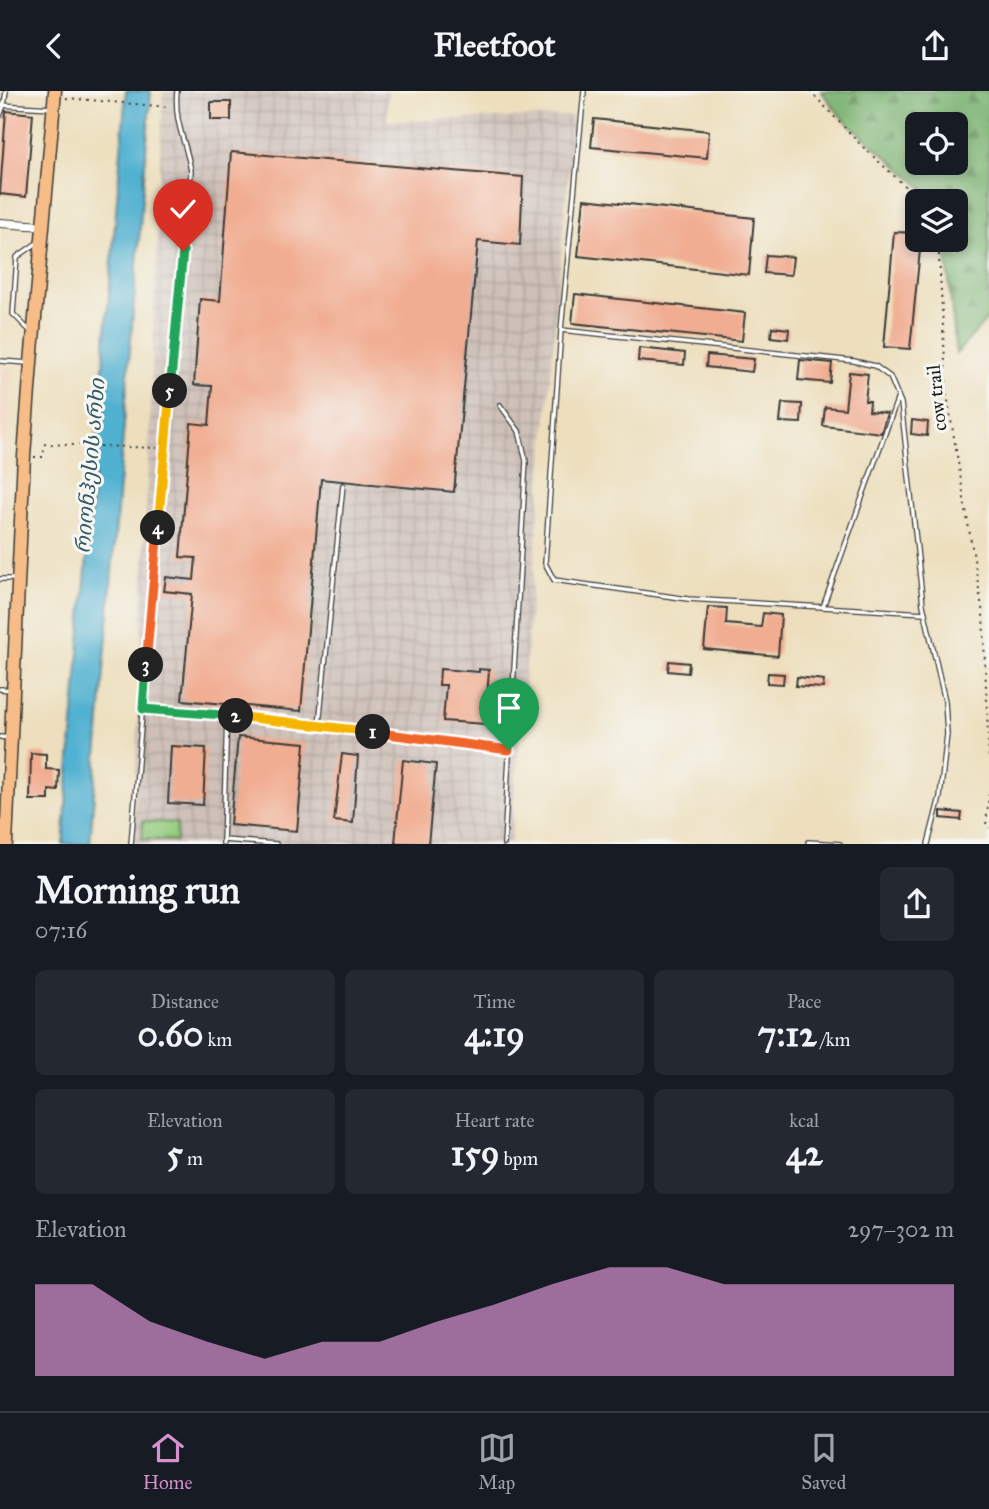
<!DOCTYPE html>
<meta charset="utf-8">
<style>
:root{--surface:#171b24;--page:#242831;--text:#f1f3f6;--muted:#9ea1a6;--line:#363941;--accent:#d690ce}
body{margin:0;font-family:"IM FELL Great Primer","Noto Serif Georgian",serif;background:var(--page);color:var(--text);height:100vh;display:flex;flex-direction:column;font-size:26px;white-space:nowrap}
*{box-sizing:border-box;margin:0}
p{font-size:23px;color:var(--muted)}
.icon{flex:none;width:38px;height:38px;fill:none;stroke:currentColor;stroke-width:2;stroke-linecap:round;stroke-linejoin:round}
.map{position:relative;height:753px;overflow:hidden}
.side{display:flex;flex-direction:column;background:var(--surface);flex:1}
.side>*{flex:none}
.buttons{position:absolute;left:905px;top:21px;display:grid;gap:14px}
.buttons a{display:grid;place-items:center;width:63px;height:63px;border-radius:10px;background:var(--surface);box-shadow:0 4px 10px #0003;font-size:35px}
.pin{position:absolute;display:grid;place-items:center;width:60px;height:60px;color:#fff;margin:-72px -30px;border-radius:50% 50% 50% 0;rotate:-45deg;box-shadow:0 0 7px #0007}
.pin .icon{rotate:45deg}
.km{position:absolute;width:35px;height:35px;margin:-18px;border-radius:50%;background:#222;color:#fff;font-size:19px;line-height:35px;text-align:center}
.round{display:grid;place-items:center;flex:none;width:74px;height:74px;border-radius:10px;background:var(--page)}
.summary{display:flex;align-items:center;justify-content:space-between;height:119px;padding:0 35px}
h1{font-size:38px;font-weight:800;line-height:52px}
.figures{display:grid;grid-template-columns:repeat(3,1fr);gap:10px;height:119px;padding:7px 35px}
.figures div{display:grid;align-content:center;border-radius:10px;background:var(--page);text-align:center}
.figures b{font-size:35px;font-weight:800}
.figures small{font-size:19px;font-weight:400}
.figures p{font-size:19px}
.chart{height:196px;padding:14px 35px}
.chart p{display:flex;justify-content:space-between}
.chart svg{width:100%;height:126px;margin-top:7px;fill:var(--accent);opacity:.7}
header{display:flex;justify-content:space-between;align-items:center;height:91px;padding:0 35px;background:var(--surface);font-size:32px;font-weight:800}
.dock{display:flex;justify-content:space-around;align-items:center;height:98px;border-top:2px solid var(--line);background:var(--surface);font-size:19px;color:var(--muted)}
.dock a{display:grid;justify-items:center;gap:4px}
.dock .current{color:var(--accent)}
.map>svg:first-child{display:block}
.built{fill:#f2d5bd}
.industrial{fill:url(#industrial-grid)}
.green{fill:#94cc7e;stroke:#58744d;stroke-width:2}
.forest{fill:url(#forest-firs);stroke:#4a6644;stroke-width:2;fill-rule:evenodd}
.water{fill:#51b1d0;stroke:#366676;stroke-width:2}
.building{fill:#f1ad92}
.lines{fill:none;stroke-linecap:round;stroke-linejoin:round}
.service-casing{stroke:#3b3934;stroke-width:6}
.minor-casing{stroke:#3b3934;stroke-width:10}
.primary-casing{stroke:#3b3934;stroke-width:15}
.path{stroke:#3b3934;stroke-width:2;stroke-dasharray:2 5;stroke-linecap:butt}
.service{stroke:#fff;stroke-width:3.5}
.minor{stroke:#fff;stroke-width:8}
.primary{stroke:#f7bd88;stroke-width:12}
.split-1-casing{stroke:#fff;stroke-width:14}
.split-2-casing{stroke:#fff;stroke-width:14}
.split-3-casing{stroke:#fff;stroke-width:14}
.split-4-casing{stroke:#fff;stroke-width:14}
.split-5-casing{stroke:#fff;stroke-width:14}
.split-6-casing{stroke:#fff;stroke-width:14}
.split-1{stroke:#f0652b;stroke-width:9}
.split-2{stroke:#f5b400;stroke-width:9}
.split-3{stroke:#22a559;stroke-width:9}
.split-4{stroke:#f0652b;stroke-width:9}
.split-5{stroke:#f5b400;stroke-width:9}
.split-6{stroke:#22a559;stroke-width:9}
.labels{text-anchor:middle;stroke-width:6;stroke-linejoin:round;paint-order:stroke}
.street-label{font-size:19px;fill:#1c1c1c;stroke:#f6f6f2}
.water-label{font-size:21px;font-style:italic;fill:#315864;stroke:#f6f6f2}
</style>
<header><svg class="icon" aria-label="back" viewBox="0 0 24 24"><path d="M15 5l-7 7 7 7"/></svg>Fleetfoot<svg class="icon" aria-label="share" viewBox="0 0 24 24"><path d="M12 15V3M7 8l5-5 5 5M5 13v7h14v-7"/></svg></header>
<div class="map">
<svg width="989" height="753" viewBox="0 0 989 753">
<defs>
<pattern id="industrial-grid" width="8" height="8" patternUnits="userSpaceOnUse" patternTransform="scale(1.75)"><rect width="8" height="8" fill="#cfc1ba"/><path d="M0 4h8M4 0v8" fill="none" stroke="#b1a59f"/></pattern>
<pattern id="forest-firs" width="22" height="20" patternUnits="userSpaceOnUse" patternTransform="scale(1.75)"><rect width="22" height="20" fill="#77b06d"/><path d="M5 1l3.5 6h-7zM16 11l3.5 6h-7z" fill="#618e59"/></pattern>
</defs>
<rect width="100%" height="100%" fill="#f6f6f2"/>
<filter id="ink" filterUnits="userSpaceOnUse"><feTurbulence type="fractalNoise" baseFrequency=".0143" numOctaves="2"/><feDisplacementMap in="SourceGraphic" scale="14" xChannelSelector="R" yChannelSelector="G"/><feConvolveMatrix kernelMatrix="1 2 1 2 8 2 1 2 1" color-interpolation-filters="sRGB"/></filter>
<filter id="wash" filterUnits="userSpaceOnUse"><feTurbulence type="fractalNoise" baseFrequency=".00686" numOctaves="4" result="noise"/><feDisplacementMap in="SourceGraphic" scale="28" xChannelSelector="R" yChannelSelector="G"/><feGaussianBlur stdDeviation="1.57" result="paint"/><feColorMatrix in="noise" values="0 0 0 0 0 0 0 0 0 0 0 0 0 0 0 0 0 1.4 0 .05"/><feComposite in="paint" operator="in"/></filter>
<g filter="url(#wash)">
<rect width="100%" height="100%" fill="#eddfbd"/>
<polygon class="built" points="0,278 11,278 1,485 0,485"/>
<polygon class="industrial" points="163,0 388,0 387,30 573,25 510,753 133,753"/>
<polygon class="green" points="143,730 177,732 176,750 142,748"/>
<path class="forest" d="M 821,0 L 989,0 L 989,226 L 956,263 L 945,149 L 956,149 L 956,110 L 938,110 L 842,27 ZM 917,33 L 956,33 L 956,72 L 917,72 Z"/>
<polygon class="water" points="126,0 151,0 90,753 63,753"/>
<g id="blocks">
<g class="building">
<rect x="211" y="11" width="20" height="18"/>
<polygon points="6,20 33,23 26,106 0,103"/>
<polygon points="594,28 709,40 707,67 591,56"/>
<polygon points="231,61 523,86 520,154 478,150 454,401 321,388 301,620 182,609 192,503 164,500 166,486 194,489 196,467 180,466 191,332 209,334 212,295 194,294 200,208 220,210"/>
<polygon points="584,108 754,127 749,184 578,165"/>
<polygon points="894,141 917,142 917,149 921,149 910,258 884,256"/>
<polygon points="766,164 793,166 791,184 764,182"/>
<polygon points="575,203 745,222 742,250 572,232"/>
<polygon points="772,236 789,238 788,248 771,246"/>
<polygon points="639,257 685,262 684,274 638,270"/>
<polygon points="707,264 754,268 752,281 706,276"/>
<polygon points="800,269 832,272 830,292 798,289"/>
<polygon points="849,281 868,283 865,310 870,310 869,320 887,322 881,342 823,335 825,316 845,318"/>
<polygon points="782,312 802,313 801,332 780,331"/>
<polygon points="912,329 928,331 927,345 911,343"/>
<polygon points="708,516 727,517 726,533 761,536 763,522 781,524 778,565 704,558"/>
<polygon points="669,570 689,572 688,582 668,580"/>
<polygon points="440,578 479,581 479,578 489,579 485,633 443,630 446,594 439,594"/>
<polygon points="768,582 784,583 783,593 767,592"/>
<polygon points="797,586 824,589 823,597 796,595"/>
<polygon points="238,646 305,652 297,740 230,734"/>
<polygon points="171,655 206,657 203,714 168,712"/>
<polygon points="31,662 46,663 46,678 59,679 58,700 49,699 49,709 30,709"/>
<polygon points="342,663 358,665 353,732 334,730"/>
<polygon points="403,669 436,673 428,753 395,752"/>
<polygon points="941,720 962,722 961,729 941,727"/>
</g>
</g>
</g>
<g filter="url(#ink)">
<use href="#blocks" fill-opacity="0" stroke="#3b3934" stroke-width="2"/>
<g class="lines">
<defs>
<g id="service">
<polyline points="584,0 561,239 545,472 554,489 688,508 823,516 898,306"/>
<polyline points="0,14 52,17"/>
<polyline points="0,25 4,14 6,0"/>
<polyline points="29,239 13,223 17,166 37,152"/>
<polyline points="561,239 854,270 875,275 890,286 901,312 923,514 945,610 947,643 940,706 928,753"/>
<polyline points="0,270 29,272"/>
<polyline points="500,314 519,340 526,370 504,753"/>
<polyline points="0,488 15,488"/>
<polyline points="823,516 925,522"/>
<polyline points="0,598 12,599"/>
<polyline points="143,618 227,624"/>
<polyline points="319,634 343,394"/>
<polyline points="0,646 10,647"/>
<polyline points="223,749 276,753"/>
<polyline points="808,751 840,753"/>
<path d="M 131,753 L 168,320 L 191,80 C 186,50 174,33 177,0"/>
<polyline points="223,753 227,624 319,634 509,659"/>
</g>
<polyline id="minor" points="0,132 43,135"/>
<polyline id="primary" points="6,753 24,365 31,272 55,0"/>
</defs>
<use href="#service" class="service-casing"/>
<use href="#minor" class="minor-casing"/>
<use href="#primary" class="primary-casing"/>
<g class="path">
<polyline points="810,0 861,54 921,110"/>
<polyline points="66,7 169,16"/>
<polyline points="938,149 947,304 983,523 989,670"/>
<polyline points="34,366 43,366 45,353 157,357"/>
<polyline points="989,703 986,734 989,737"/>
</g>
<use href="#service" class="service"/>
<use href="#minor" class="minor"/>
<use href="#primary" class="primary"/>
</g>
</g>
<g class="lines" filter="url(#ink)">
<defs>
<polyline id="split-1" points="373,641 509,659"/>
<polyline id="split-2" points="236,625 373,641"/>
<polyline id="split-3" points="146,574 143,618 236,625"/>
<polyline id="split-4" points="146,574 158,437"/>
<polyline id="split-5" points="158,437 170,300"/>
<polyline id="split-6" points="170,300 183,160"/>
</defs>
<use href="#split-1" class="split-1-casing"/>
<use href="#split-2" class="split-2-casing"/>
<use href="#split-3" class="split-3-casing"/>
<use href="#split-4" class="split-4-casing"/>
<use href="#split-5" class="split-5-casing"/>
<use href="#split-6" class="split-6-casing"/>
<use href="#split-1" class="split-1"/>
<use href="#split-2" class="split-2"/>
<use href="#split-3" class="split-3"/>
<use href="#split-4" class="split-4"/>
<use href="#split-5" class="split-5"/>
<use href="#split-6" class="split-6"/>
</g>
<g class="labels">
<g class="street-label">
<text transform="translate(936 307) rotate(-96)" y="7">cow trail</text>
</g>
<g class="water-label">
<text transform="translate(90 375) rotate(-85)" y="7">რიონჰესის არხი</text>
</g>
</g>
</svg>
<div class="buttons">
<a><svg class="icon" aria-label="locate" viewBox="0 0 24 24"><circle cx="12" cy="12" r="6"/><path d="M12 2v4M12 18v4M2 12h4M18 12h4"/></svg></a>
<a><svg class="icon" aria-label="layers" viewBox="0 0 24 24"><path d="M12 4l9 5-9 5-9-5zM3 14l9 5 9-5"/></svg></a>
</div>
<div class="pin" style="left:509px;top:659px;background:#1e9e55"><svg class="icon" aria-label="arrive" viewBox="0 0 24 24"><path d="M6 21V4h12l-3 4 3 4H6"/></svg></div>
<div class="pin" style="left:183px;top:160px;background:#d93025"><svg class="icon" aria-label="check" viewBox="0 0 24 24"><path d="M5 12l5 5 9-10"/></svg></div>
<b class="km" style="left:373px;top:641px">1</b>
<b class="km" style="left:236px;top:625px">2</b>
<b class="km" style="left:146px;top:574px">3</b>
<b class="km" style="left:158px;top:437px">4</b>
<b class="km" style="left:170px;top:300px">5</b>
</div>
<section class="side">
<div class="summary"><div><h1>Morning run</h1><p>07:16</p></div><a class="round"><svg class="icon" aria-label="share" viewBox="0 0 24 24"><path d="M12 15V3M7 8l5-5 5 5M5 13v7h14v-7"/></svg></a></div>
<div class="figures">
<div><p>Distance</p><b>0.60<small> km</small></b></div>
<div><p>Time</p><b>4:19</b></div>
<div><p>Pace</p><b>7:12<small> /km</small></b></div>
</div>
<div class="figures">
<div><p>Elevation</p><b>5<small> m</small></b></div>
<div><p>Heart rate</p><b>159<small> bpm</small></b></div>
<div><p>kcal</p><b>42</b></div>
</div>
<div class="chart"><p><span>Elevation</span>297–302 m</p>
<svg viewBox="0 0 160 44" preserveAspectRatio="none"><path d="M0 44V12L10 12L20 25L30 32L40 38L50 32L60 32L70 25L80 19L90 12L100 6L110 6L120 12L130 12L140 12L150 12L160 12V44z"/></svg>
</div>
</section>
<nav class="dock">
<a class="current"><svg class="icon" aria-label="home" viewBox="0 0 24 24"><path d="M3 11l9-7 9 7M6 9v11h12V9"/></svg>Home</a>
<a><svg class="icon" aria-label="map" viewBox="0 0 24 24"><path d="M3 6l6-2 6 2 6-2v14l-6 2-6-2-6 2zM9 4v14M15 6v14"/></svg>Map</a>
<a><svg class="icon" aria-label="saved" viewBox="0 0 24 24"><path d="M7 4h10v16l-5-4-5 4z"/></svg>Saved</a>
</nav>
